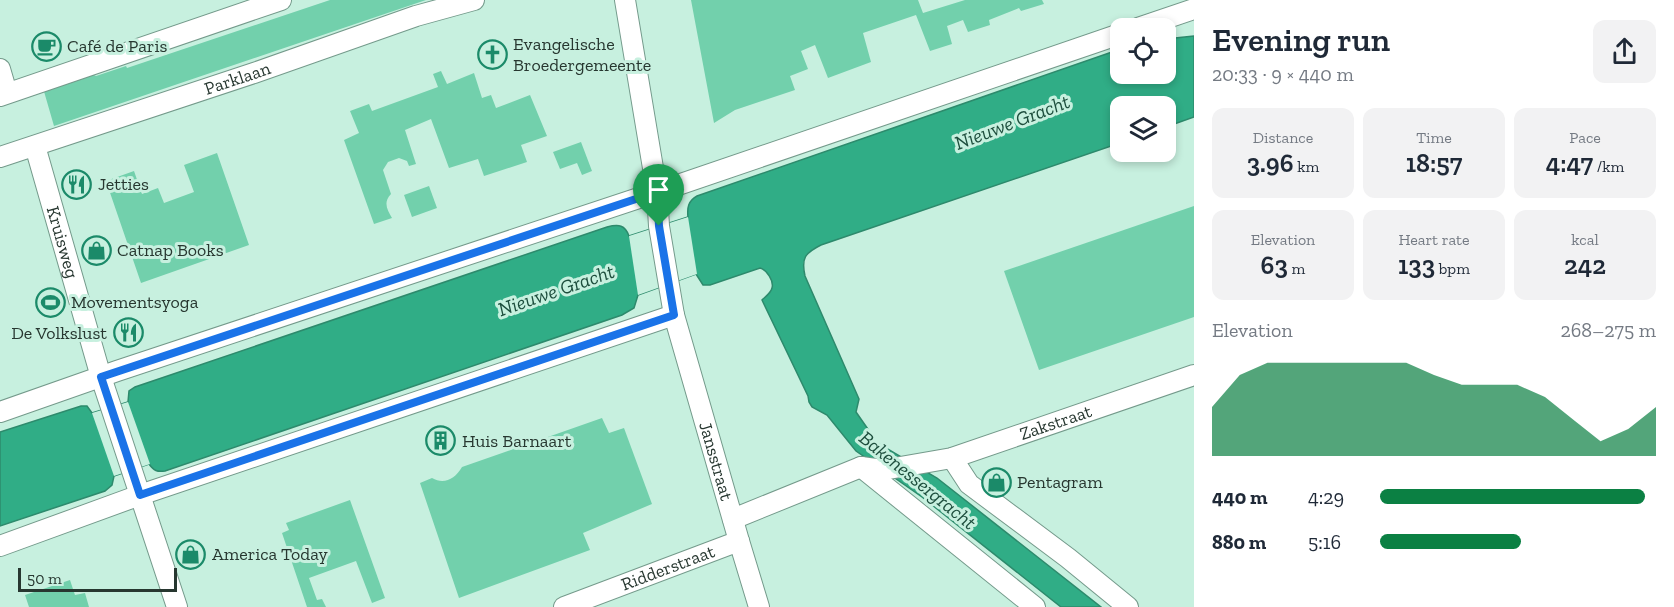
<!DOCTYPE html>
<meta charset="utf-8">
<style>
:root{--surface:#fff;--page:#f2f2f3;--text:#1f2937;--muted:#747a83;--accent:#0b8043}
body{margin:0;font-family:"Zilla Slab",serif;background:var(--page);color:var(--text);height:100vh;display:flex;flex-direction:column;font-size:22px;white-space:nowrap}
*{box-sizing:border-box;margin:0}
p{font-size:20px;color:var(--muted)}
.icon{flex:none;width:33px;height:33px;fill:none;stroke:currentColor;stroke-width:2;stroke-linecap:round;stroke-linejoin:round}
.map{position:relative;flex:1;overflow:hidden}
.drawer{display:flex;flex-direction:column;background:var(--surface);width:480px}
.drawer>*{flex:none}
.fabs{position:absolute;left:1110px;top:18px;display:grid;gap:12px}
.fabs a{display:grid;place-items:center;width:66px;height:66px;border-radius:12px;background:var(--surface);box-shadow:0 3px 9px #0003;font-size:30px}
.scale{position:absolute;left:18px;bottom:15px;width:159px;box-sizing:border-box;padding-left:6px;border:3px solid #273730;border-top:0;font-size:16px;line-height:21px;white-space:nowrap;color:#273730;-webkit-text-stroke:4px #c7f0df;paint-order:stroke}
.pin{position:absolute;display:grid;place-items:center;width:51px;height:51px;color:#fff;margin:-62px -26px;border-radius:50% 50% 50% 0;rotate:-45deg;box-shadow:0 0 6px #0007}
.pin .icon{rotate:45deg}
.round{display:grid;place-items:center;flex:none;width:63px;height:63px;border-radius:12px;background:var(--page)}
.head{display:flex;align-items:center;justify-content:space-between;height:102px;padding:0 18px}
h1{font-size:33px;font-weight:600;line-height:45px}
.metrics{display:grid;grid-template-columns:repeat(3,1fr);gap:9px;height:102px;padding:6px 18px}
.metrics div{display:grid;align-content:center;border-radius:12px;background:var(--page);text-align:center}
.metrics b{font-size:26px;font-weight:600}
.metrics small{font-size:16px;font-weight:400}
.metrics p{font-size:16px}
.chart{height:168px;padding:12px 18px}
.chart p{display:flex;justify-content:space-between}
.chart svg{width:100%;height:108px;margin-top:6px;fill:var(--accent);opacity:.7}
ul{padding:0 18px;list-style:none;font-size:20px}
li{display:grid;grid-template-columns:96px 72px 1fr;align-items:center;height:45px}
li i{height:15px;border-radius:8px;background:var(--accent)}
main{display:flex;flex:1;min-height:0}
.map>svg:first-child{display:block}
.green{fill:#72d0ac}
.water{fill:#30ad86;stroke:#2d8a6c;stroke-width:1.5}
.pier{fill:#c7f0df}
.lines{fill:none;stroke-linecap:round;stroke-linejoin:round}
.street-casing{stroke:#749a8b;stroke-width:22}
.street{stroke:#fff;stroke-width:20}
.route-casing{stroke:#fff;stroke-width:12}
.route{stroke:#1a73e8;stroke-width:8}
.labels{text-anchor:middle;stroke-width:6;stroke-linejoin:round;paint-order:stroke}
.poi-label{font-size:18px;fill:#273730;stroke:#c7f0df;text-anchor:start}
.street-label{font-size:18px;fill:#273730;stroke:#c7f0df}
.water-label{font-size:20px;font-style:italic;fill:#1d4e3d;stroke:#c7f0df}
</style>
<main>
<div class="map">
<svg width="1194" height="607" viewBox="0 0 1194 607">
<rect width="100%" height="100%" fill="#c7f0df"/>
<g class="green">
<polygon points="330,0 426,0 54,126 43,88 88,72 96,76 126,66 127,68"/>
<polygon points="691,0 918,0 923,13 965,0 1042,0 1044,4 1021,11 1019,8 989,20 990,25 968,32 963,20 947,26 952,44 930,51 916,15 863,33 871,62 828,78 815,45 801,51 808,69 790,76 795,90 735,110 714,123"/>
<path d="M 441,71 L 447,84 L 474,73 L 482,98 L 491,95 L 496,108 L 530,95 L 547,136 L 521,145 L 527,162 L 484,176 L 478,159 L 449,168 L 431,119 L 405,130 L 416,164 L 409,166 L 407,161 L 399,158 L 388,162 L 383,170 L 391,194 C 383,202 387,210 392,218 L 374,224 L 344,140 L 359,133 L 350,111 L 369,104 L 372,111 L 438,87 L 433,74 Z"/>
<polygon points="581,142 592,171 582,175 577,163 560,169 553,152"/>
<polygon points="217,153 249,245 141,283 106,181 134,171 142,194 158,188 164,203 194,192 184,165"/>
<polygon points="429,186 437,208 412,217 404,195"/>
<polygon points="1194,206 1194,317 1039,370 1004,271"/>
<path d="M 602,418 L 609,433 L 624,428 L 652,504 L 583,533 L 590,550 L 459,598 L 420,483 L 432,478 C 444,485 455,479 462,467 Z"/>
<polygon points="350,500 385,598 372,603 356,561 309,578 317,600 322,599 326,607 307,607 282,533 289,530 286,523"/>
<polygon points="70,580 75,595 85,593 89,607 29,607 25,595"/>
</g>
<path class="water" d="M 1194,36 L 1194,117 L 1166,127 L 1166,106 L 1120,106 L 1120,143 L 821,245 C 805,253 801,258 805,276 L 859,399 L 856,412 L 870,432 L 870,436 L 874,441 L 937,478 L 1101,607 L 1061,607 L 922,497 L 856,451 L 827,415 L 812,407 L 809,402 L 808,396 L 762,300 C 765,297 771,293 772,288 C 774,281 767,270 760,268 L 710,285 L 703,285 L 696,274 L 638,295 L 634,308 L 622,315 L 165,471 C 157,472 154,471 149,464 L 114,476 L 112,485 L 105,491 L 0,526 L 0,432 L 81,406 L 87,406 L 92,413 L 128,402 L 129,391 L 135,387 L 607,227 C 619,224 625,225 629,236 L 688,217 C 687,208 688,201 697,196 L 1112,52 L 1120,50 L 1120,74 L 1166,74 L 1166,39 Z"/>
<g class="pier">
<polygon points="688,217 697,274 638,295 629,236"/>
<polygon points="128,402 150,464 114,476 92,413"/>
</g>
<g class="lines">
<defs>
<g id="street">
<path id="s1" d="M 625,0 L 657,192 L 659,226 L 674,315 L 739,541 L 759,607"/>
<polyline points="1138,28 1194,9"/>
<polyline points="0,69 7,93"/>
<polyline points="0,96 281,0"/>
<path id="s2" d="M 35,146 L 101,377 L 177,607"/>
<path id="s3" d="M 0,157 L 254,73 L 416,16 L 474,0"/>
<polyline points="0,412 117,371 672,187 1120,34"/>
<polyline points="952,458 969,484 1068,558 1128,607"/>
<polyline points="861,467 1035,607"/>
<path id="s4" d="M 733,519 L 861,467 L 883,470 L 952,458 L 1194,375"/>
<polyline points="0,546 140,495 674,315"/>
<path id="s5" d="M 564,607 L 739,541"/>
</g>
</defs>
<use href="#street" class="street-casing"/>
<use href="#street" class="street"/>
</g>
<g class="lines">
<defs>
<polygon id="route" points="657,192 659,226 674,315 140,495 101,377"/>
</defs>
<use href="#route" class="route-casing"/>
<use href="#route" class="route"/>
</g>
<defs>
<symbol id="cafe-ring" viewBox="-11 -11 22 22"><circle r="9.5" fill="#c7f0df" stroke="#1b8a69" stroke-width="1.5"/><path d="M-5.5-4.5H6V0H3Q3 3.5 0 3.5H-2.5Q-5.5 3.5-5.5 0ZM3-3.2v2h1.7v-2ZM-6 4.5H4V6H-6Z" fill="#1b8a69"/></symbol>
<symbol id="church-ring" viewBox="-11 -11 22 22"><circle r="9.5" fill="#c7f0df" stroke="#1b8a69" stroke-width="1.5"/><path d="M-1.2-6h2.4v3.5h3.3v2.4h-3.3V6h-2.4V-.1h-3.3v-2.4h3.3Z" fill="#1b8a69"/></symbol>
<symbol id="restaurant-ring" viewBox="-11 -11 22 22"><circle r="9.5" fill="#c7f0df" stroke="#1b8a69" stroke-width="1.5"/><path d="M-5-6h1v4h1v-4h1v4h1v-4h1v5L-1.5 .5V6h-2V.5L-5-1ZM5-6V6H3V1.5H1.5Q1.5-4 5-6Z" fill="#1b8a69"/></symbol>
<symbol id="shop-ring" viewBox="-11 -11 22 22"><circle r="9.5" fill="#c7f0df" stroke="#1b8a69" stroke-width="1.5"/><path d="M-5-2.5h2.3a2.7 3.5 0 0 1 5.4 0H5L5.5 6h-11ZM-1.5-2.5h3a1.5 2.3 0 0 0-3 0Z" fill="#1b8a69"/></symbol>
<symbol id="stadium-ring" viewBox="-11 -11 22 22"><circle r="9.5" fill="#c7f0df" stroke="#1b8a69" stroke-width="1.5"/><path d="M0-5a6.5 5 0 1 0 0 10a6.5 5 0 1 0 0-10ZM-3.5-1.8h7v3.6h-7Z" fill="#1b8a69"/></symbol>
<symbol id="building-ring" viewBox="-11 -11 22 22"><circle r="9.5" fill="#c7f0df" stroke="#1b8a69" stroke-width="1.5"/><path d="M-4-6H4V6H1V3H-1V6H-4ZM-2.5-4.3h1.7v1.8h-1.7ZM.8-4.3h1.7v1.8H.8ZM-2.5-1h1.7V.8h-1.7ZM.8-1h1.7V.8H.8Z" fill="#1b8a69"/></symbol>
</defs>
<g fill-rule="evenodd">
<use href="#cafe-ring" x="30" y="30" width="33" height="33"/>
<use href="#church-ring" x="476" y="38" width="33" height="33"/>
<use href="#restaurant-ring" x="60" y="168" width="33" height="33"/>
<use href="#shop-ring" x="80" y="234" width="33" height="33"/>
<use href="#stadium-ring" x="34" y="286" width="33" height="33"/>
<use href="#restaurant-ring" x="112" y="316" width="33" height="33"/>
<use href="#building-ring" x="424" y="424" width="33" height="33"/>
<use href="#shop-ring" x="980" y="466" width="33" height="33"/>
<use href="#shop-ring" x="174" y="538" width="33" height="33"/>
</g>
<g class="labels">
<g class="poi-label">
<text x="513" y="50">Evangelische<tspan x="513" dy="21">Broedergemeente</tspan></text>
<text x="67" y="52">Café de Paris</text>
<text x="98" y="190">Jetties</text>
<text x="117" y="256">Catnap Books</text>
<text x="71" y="308">Movementsyoga</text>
<text x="107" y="339" text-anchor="end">De Volkslust</text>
<text x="462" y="447">Huis Barnaart</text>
<text x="1017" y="488">Pentagram</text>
<text x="212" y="560">America Today</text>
</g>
<g class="street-label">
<text dy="6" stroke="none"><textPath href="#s3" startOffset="250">Parklaan</textPath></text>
<text dy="6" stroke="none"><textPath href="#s2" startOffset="100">Kruisweg</textPath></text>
<text dy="6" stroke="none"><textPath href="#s4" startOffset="340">Zakstraat</textPath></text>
<text dy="6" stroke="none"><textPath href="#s1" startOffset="471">Jansstraat</textPath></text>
<text dy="6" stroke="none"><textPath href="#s5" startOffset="111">Ridderstraat</textPath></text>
</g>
<g class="water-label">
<text transform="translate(1012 122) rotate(-21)" y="7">Nieuwe Gracht</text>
<text transform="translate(556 290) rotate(-19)" y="7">Nieuwe Gracht</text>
<text transform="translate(918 480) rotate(39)" y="7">Bakenessergracht</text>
</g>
</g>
</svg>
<div class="fabs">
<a><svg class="icon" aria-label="locate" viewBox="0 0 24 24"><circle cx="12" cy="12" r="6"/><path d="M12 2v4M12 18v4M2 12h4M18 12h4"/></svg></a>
<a><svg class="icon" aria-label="layers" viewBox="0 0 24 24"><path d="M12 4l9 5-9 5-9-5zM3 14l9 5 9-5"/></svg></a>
</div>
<div class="scale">50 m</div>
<div class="pin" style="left:659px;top:226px;background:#1e9e55"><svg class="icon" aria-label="arrive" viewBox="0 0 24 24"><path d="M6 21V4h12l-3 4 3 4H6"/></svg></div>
</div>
<section class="drawer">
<div class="head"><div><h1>Evening run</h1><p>20:33 · 9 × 440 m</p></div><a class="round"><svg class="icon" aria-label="share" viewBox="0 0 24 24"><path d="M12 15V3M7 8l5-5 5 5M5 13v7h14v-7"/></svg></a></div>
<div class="metrics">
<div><p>Distance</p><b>3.96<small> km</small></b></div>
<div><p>Time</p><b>18:57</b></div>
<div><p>Pace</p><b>4:47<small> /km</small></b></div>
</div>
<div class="metrics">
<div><p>Elevation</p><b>63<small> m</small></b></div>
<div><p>Heart rate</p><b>133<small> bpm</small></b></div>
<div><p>kcal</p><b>242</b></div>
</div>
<div class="chart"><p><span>Elevation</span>268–275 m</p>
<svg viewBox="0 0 160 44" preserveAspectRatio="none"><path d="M0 44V24L10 11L20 6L30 6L40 6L50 6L60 6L70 6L80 11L90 15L100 15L110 15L120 20L130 29L140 38L150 33L160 24V44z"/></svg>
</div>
<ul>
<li><b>440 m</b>4:29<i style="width:96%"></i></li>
<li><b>880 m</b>5:16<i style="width:51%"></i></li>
</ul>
</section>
</main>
